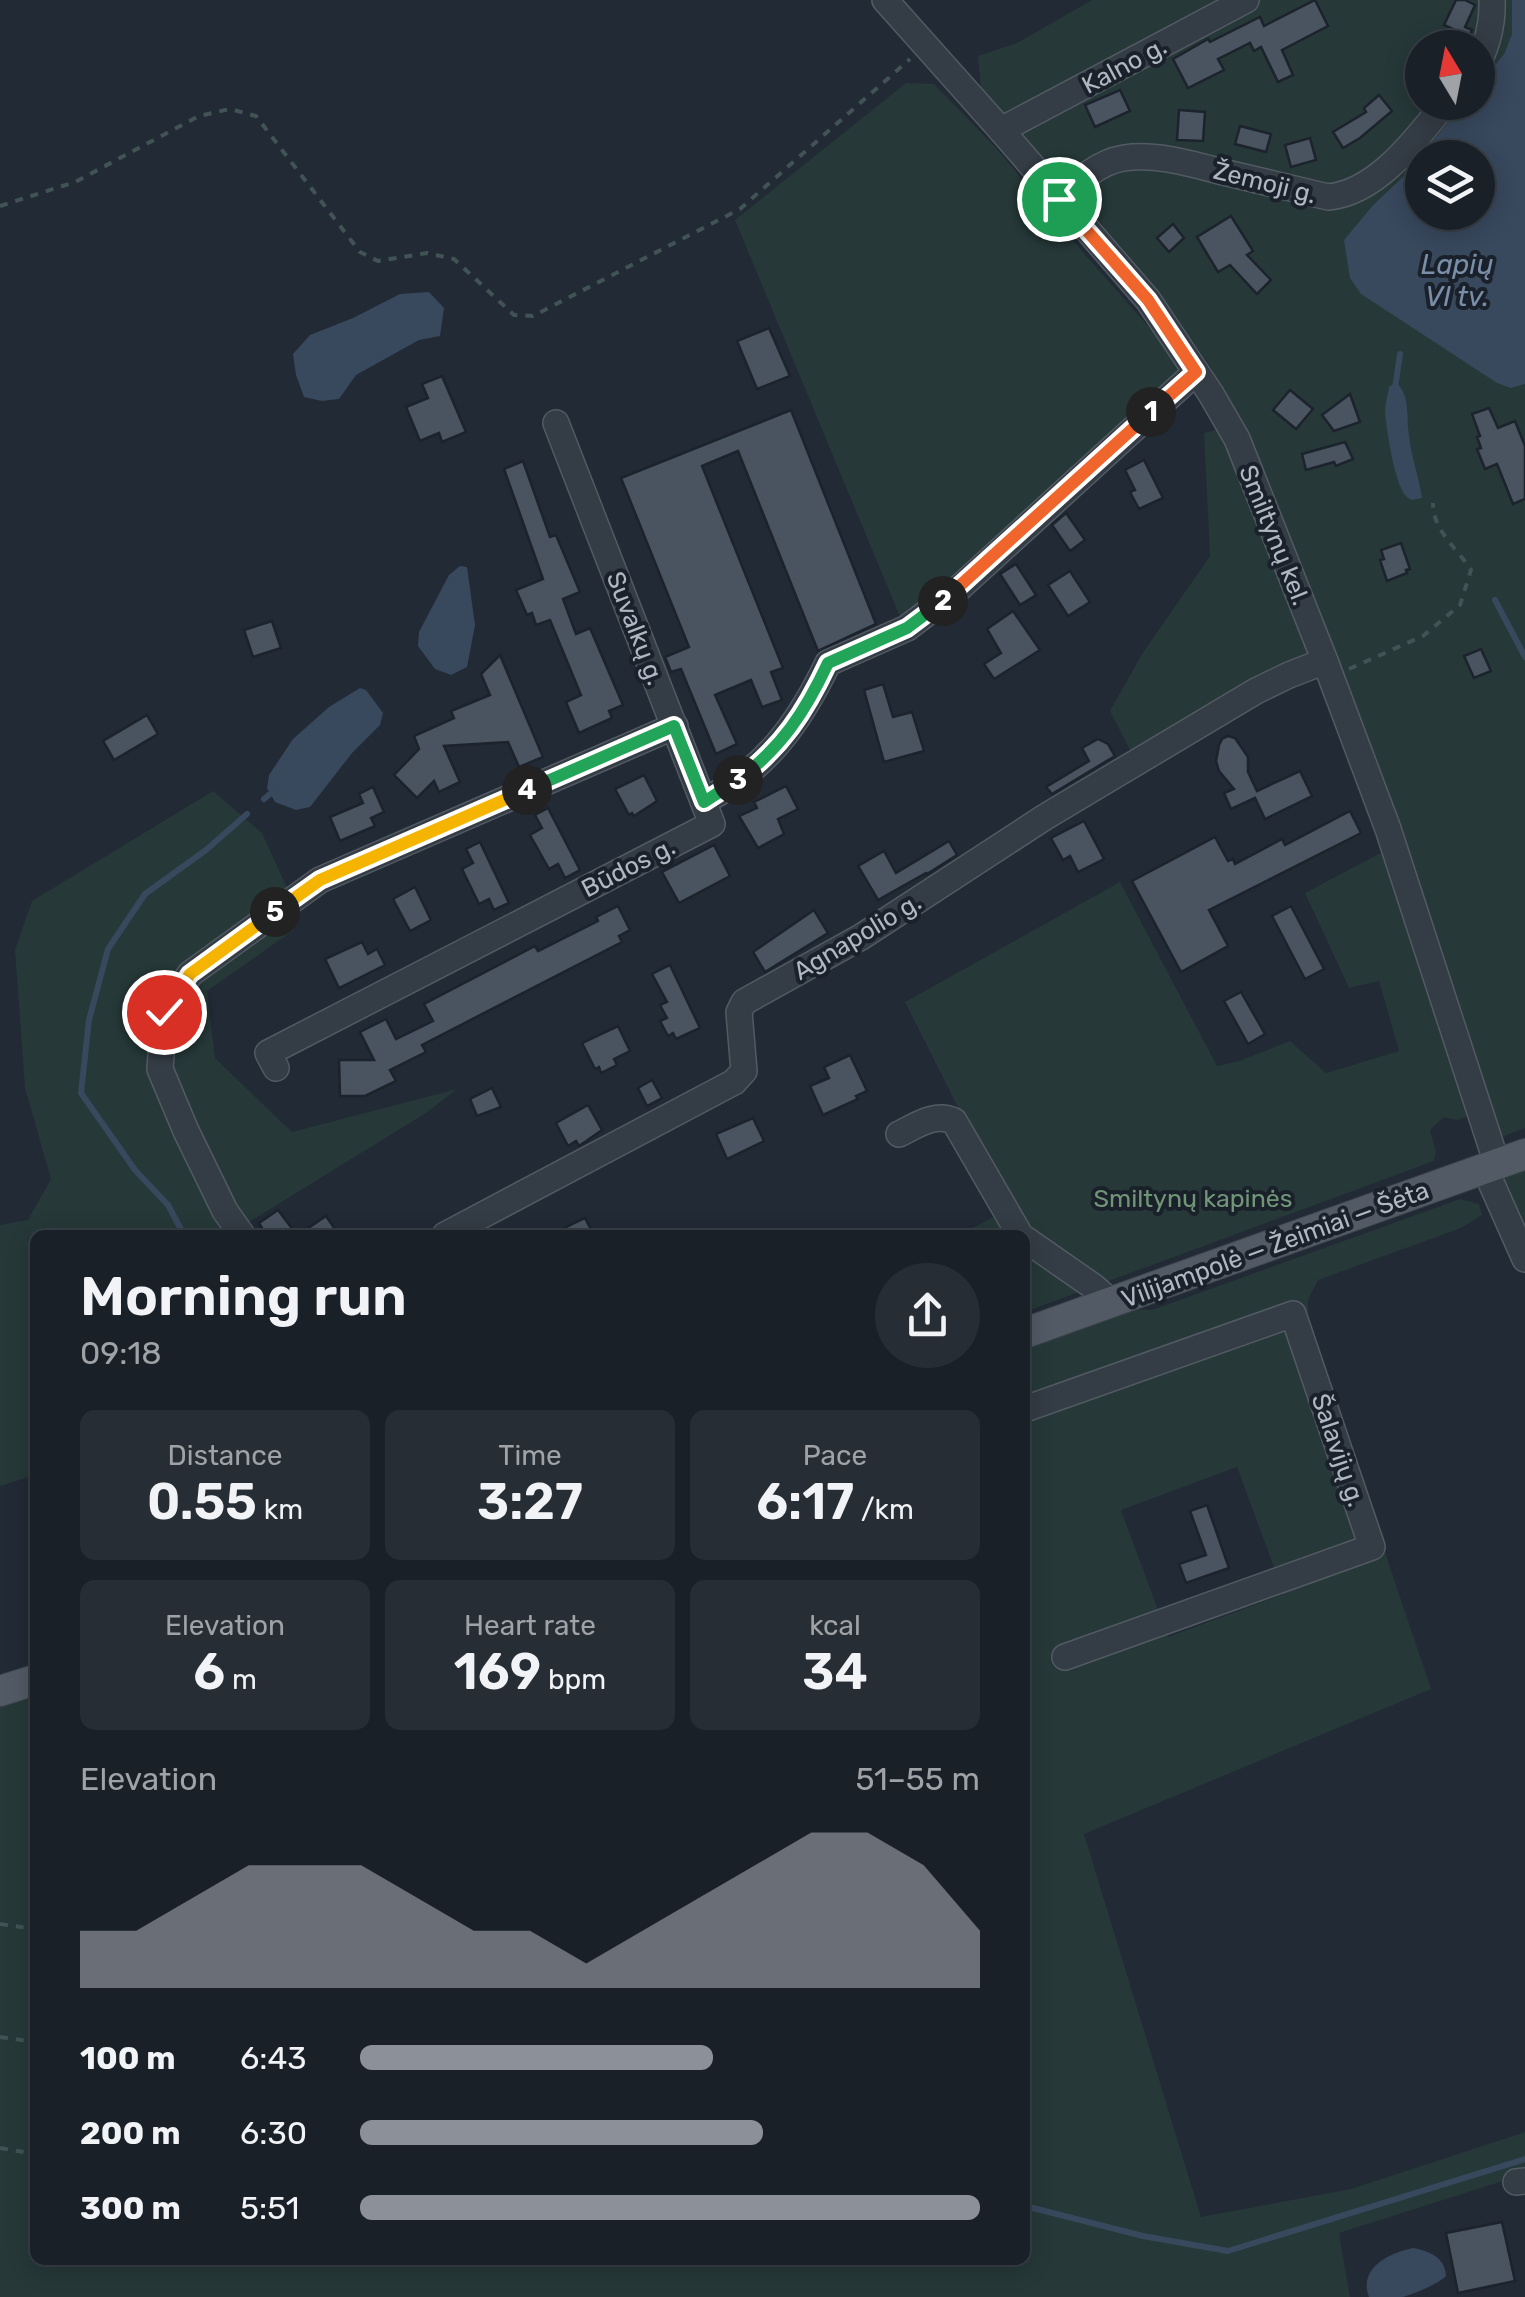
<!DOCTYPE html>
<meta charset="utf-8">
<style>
:root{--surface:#192028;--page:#262d34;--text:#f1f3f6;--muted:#9fa3a8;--line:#373e45;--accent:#8c9099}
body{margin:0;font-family:Rubik,sans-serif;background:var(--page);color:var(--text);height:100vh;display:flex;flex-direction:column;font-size:38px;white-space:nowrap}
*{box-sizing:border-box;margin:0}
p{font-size:32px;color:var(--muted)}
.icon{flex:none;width:55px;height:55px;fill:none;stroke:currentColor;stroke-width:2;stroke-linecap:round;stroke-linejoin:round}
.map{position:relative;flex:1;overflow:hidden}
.sheet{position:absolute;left:30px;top:1230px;width:1000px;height:1035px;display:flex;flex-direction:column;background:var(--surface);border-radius:15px;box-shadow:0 5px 25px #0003,0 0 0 2px var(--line)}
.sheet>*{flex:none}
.needle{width:65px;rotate:350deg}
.controls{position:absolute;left:1405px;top:30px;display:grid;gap:20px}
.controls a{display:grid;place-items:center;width:90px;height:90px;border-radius:50%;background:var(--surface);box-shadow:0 5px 25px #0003,0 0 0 2px var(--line);font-size:50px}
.pin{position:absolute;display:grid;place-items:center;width:85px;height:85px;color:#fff;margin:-42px;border:5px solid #fff;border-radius:50%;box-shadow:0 2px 10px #0007}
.km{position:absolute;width:50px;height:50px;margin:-25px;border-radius:50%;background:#222;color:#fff;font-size:28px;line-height:50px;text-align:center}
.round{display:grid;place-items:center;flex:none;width:105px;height:105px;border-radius:52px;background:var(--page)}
.headline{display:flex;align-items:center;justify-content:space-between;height:170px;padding:0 50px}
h1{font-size:55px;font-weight:600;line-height:75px}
.figures{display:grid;grid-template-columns:repeat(3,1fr);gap:15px;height:170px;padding:10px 50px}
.figures div{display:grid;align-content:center;border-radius:15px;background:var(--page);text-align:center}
.figures b{font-size:50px;font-weight:600}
.figures small{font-size:28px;font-weight:400}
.figures p{font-size:28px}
.chart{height:280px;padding:20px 50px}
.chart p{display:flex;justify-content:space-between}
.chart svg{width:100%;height:180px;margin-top:10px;fill:var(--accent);opacity:.7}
ul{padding:0 50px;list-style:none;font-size:32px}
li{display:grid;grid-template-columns:160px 120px 1fr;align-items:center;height:75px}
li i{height:25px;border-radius:12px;background:var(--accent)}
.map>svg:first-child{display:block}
.green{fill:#263838;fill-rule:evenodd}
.water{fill:#38485d;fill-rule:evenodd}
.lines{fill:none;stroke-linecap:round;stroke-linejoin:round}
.stream{stroke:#38485d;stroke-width:6}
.building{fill:#495460;stroke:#1c232c;stroke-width:2.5}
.minor-casing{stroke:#525a63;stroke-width:28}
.major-casing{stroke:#3e454f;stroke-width:32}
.path{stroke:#425355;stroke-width:4;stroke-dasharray:8 8;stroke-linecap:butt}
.minor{stroke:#343c45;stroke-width:25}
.major{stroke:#525b65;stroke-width:30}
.split-1-casing{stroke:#fff;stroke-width:20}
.split-2-casing{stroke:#fff;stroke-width:20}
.split-3-casing{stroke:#fff;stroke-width:20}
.split-4-casing{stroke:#fff;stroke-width:20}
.split-5-casing{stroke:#fff;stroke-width:20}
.split-6-casing{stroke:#fff;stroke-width:20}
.split-1{stroke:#f0652b;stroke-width:12}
.split-2{stroke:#f0652b;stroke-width:12}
.split-3{stroke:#22a559;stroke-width:12}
.split-4{stroke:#22a559;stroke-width:12}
.split-5{stroke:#f5b400;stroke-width:12}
.split-6{stroke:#f5b400;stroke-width:12}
.labels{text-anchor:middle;stroke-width:8;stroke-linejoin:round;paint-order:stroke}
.street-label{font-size:25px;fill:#afb7c2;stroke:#1a212a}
.park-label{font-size:25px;fill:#709677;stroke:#1a212a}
.water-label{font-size:28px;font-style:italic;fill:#798ea9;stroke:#1a212a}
</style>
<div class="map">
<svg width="1525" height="2297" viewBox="0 0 1525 2297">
<rect width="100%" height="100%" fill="#212a35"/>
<g class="green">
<polygon points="1092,0 1512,0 1512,34 1504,54 1478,86 1478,48 1422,48 1422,102 1464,103 1406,174 1373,205 1344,240 1511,388 1525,384 1525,1128 1499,1138 1230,404 1209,364 1160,297 981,89 978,56 1017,43"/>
<polygon points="906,83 934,84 996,148 1082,251 1183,366 1150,407 903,624 735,220"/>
<polygon points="1222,428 1318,652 1133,756 1110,711 1142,654 1210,556 1204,433"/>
<polygon points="213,791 262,833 289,892 294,930 207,991 215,1058 292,1132 457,1089 426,1113 228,1235 35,1235 35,1475 0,1486 0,1225 28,1220 51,1179 25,1088 15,950 32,901"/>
<polygon points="1390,848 1475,1115 1456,1120 1444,1117 1430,1130 1436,1152 1434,1161 1025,1312 1025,1235 959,1235 1009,1209 905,1002 1120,882 1217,1066 1239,1061 1290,1041 1326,1073 1399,1051 1379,981 1349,988 1305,893"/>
<polygon points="1525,1164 1525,1246 1501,1186 1504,1176"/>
<path d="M 1460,1199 L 1479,1204 L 1482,1215 L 1461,1228 L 1318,1280 L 1308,1300 L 1308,1323 L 1431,1689 L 1084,1834 L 1201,2217 L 1351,2189 L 1525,2132 L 1525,2174 L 1339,2233 L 1350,2297 L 0,2297 L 0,1701 L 35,1691 L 35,2260 L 1025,2260 L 1025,1344 L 1127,1309 L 1152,1310 ZM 1237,1467 L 1284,1594 L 1168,1637 L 1121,1510 Z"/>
</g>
<g class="water">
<path d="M 1512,0 L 1525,0 L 1525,384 L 1511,388 L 1497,383 L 1361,294 L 1350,278 L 1344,240 L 1373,205 L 1406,174 L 1464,103 L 1478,102 L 1478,86 L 1504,54 L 1512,34 ZM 1422,158 L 1478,158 L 1478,212 L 1422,212 Z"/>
<polygon points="429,292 444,308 440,336 419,340 356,375 339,399 322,401 304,397 296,375 293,354 310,335 353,318 400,294"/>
<path d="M 1396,382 C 1411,397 1406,416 1409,435 C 1411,456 1419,477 1422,498 C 1416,499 1412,502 1407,497 C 1395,488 1386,427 1385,411 C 1385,403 1388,395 1389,387 Z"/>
<polygon points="460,566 467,567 475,625 467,667 451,675 435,669 418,646 419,632 449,575"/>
<polygon points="360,688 366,690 383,713 380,725 352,753 310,807 296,810 275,802 267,788 269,775 293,739 329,707"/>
<path d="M 1413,2248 C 1429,2251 1445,2257 1446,2276 C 1438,2284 1412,2295 1402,2297 C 1392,2297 1379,2297 1369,2297 C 1358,2268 1389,2253 1413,2248 Z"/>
</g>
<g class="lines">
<g class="stream">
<polyline points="1395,388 1400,354"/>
<polyline points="1495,600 1525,657"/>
<polyline points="264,799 276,789"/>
<polyline points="184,1235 168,1205 135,1170 81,1093 89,1020 108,949 145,894 206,850 247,814"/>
<polyline points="1025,2206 1143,2236 1228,2251 1525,2159"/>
</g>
</g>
<g class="building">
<polygon points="1315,0 1328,26 1282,50 1293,75 1278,82 1261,47 1254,51 1250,43 1218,59 1224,70 1188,88 1173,59 1208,39 1210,42 1260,17 1264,26"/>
<polygon points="1456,0 1465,0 1475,5 1465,27 1472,30 1464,48 1444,48 1453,29 1444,25"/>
<polygon points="1120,90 1130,111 1095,127 1085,105"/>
<polygon points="1379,95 1392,111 1360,138 1343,148 1333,132 1366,112 1364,108"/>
<polygon points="1179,110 1205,112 1203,141 1177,140"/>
<polygon points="1240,126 1271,134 1266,152 1235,144"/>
<polygon points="1310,138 1316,160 1291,167 1285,145"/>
<polygon points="1231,216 1253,251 1247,255 1271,280 1257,294 1230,265 1218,272 1197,237"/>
<polygon points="1173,224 1184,238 1169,252 1157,238"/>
<polygon points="769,328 790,376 757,389 737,341"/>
<polygon points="442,376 466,432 442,442 439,433 420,441 406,407 428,398 422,384"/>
<polygon points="1290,390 1313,409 1296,429 1273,410"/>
<polygon points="1350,394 1360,422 1334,431 1322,415"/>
<polygon points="1489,408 1498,428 1515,421 1525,446 1525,499 1513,504 1497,464 1485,469 1477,449 1481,448 1477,437 1480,436 1472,414"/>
<polygon points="791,410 876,624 818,651 738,451 702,466 783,668 771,672 782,700 762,707 751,680 715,695 737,744 716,754 681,669 671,672 665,657 689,647 621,478"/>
<polygon points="1345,442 1353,459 1336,466 1334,462 1306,470 1302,454"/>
<polygon points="1144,460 1163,498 1139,509 1130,492 1135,490 1125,470"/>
<polygon points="523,461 550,537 556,535 580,592 563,599 576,634 590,628 623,705 609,711 612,718 579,733 566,702 581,695 550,620 536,625 532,613 527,615 516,590 543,579 504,469"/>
<polygon points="1066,513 1085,540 1070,551 1052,525"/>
<polygon points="1401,543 1410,569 1406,570 1407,573 1387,581 1380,560 1384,559 1381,550"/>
<polygon points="1016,564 1036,595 1020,605 1000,574"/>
<polygon points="1070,571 1090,602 1068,616 1048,585"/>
<polygon points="1013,611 1040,650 994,679 984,664 1001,653 987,629"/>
<polygon points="272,621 281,648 253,657 244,630"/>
<polygon points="1481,649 1491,671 1474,678 1464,656"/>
<polygon points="500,655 543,757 519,767 508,742 444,746 460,782 439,792 434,781 417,798 394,775 419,749 414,736 454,718 451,711 490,695 481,674"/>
<polygon points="883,684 893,717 912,712 924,751 884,762 864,690"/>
<polygon points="147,715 158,734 114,760 103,741"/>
<polygon points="1228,736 1235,738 1248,757 1248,772 1257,791 1300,771 1312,796 1265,819 1255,798 1231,809 1224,793 1234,789 1219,771 1216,761 1219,745 1222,739"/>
<polygon points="1098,739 1108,744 1115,756 1052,794 1046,787 1089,761 1082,748"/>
<polygon points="644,775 657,801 634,816 632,813 629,815 615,789"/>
<polygon points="786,786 798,809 778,819 784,834 758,848 739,816 757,808 754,802"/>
<polygon points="373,787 384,812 371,818 375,826 340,841 330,817 363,803 359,794"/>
<polygon points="548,808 580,870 565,878 558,864 549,869 530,835 542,828 535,815"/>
<polygon points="1350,811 1361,833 1209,910 1228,946 1181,972 1132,881 1215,837 1228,861 1233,859 1235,864 1282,839 1285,845"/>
<polygon points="1084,821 1104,859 1078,872 1070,856 1063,860 1051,838"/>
<polygon points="949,841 957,855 927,874 926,873 878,900 858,866 884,851 896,873"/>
<polygon points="480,842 509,903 494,910 489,899 479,904 462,869 473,863 466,849"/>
<polygon points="714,845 730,876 679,903 662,872"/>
<polygon points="415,887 431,920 410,931 393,899"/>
<polygon points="618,906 630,930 619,936 622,942 422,1045 426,1052 390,1070 396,1081 365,1096 340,1096 339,1060 374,1060 360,1032 386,1019 396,1039 433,1021 424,1004 535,946 538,951 598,921 596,917"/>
<polygon points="1291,906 1324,969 1305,979 1272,916"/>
<polygon points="814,910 828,933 765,972 753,952"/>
<polygon points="362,942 368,954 377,949 385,965 339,988 325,959"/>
<polygon points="670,965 700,1028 676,1039 673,1033 668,1036 660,1021 667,1018 660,1005 667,1002 652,974"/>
<polygon points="1241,992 1265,1034 1248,1044 1224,1001"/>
<polygon points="618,1026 630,1051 614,1059 617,1065 601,1073 599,1067 595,1069 582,1043"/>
<polygon points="850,1055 867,1091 856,1096 858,1099 823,1115 810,1086 829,1078 824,1067"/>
<polygon points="652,1080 662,1098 647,1106 638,1088"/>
<polygon points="492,1088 501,1107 477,1116 470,1099"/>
<polygon points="588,1105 602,1130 579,1146 576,1141 568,1146 556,1123"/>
<polygon points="753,1118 764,1141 727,1159 716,1134"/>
<polygon points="278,1210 297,1235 266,1235 259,1223"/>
<polygon points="326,1216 339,1235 298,1235"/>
<polygon points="585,1218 594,1235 550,1235"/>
<polygon points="1207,1505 1229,1568 1186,1583 1179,1564 1206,1555 1190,1511"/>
<polygon points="1502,2222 1515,2281 1458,2293 1446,2233"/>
</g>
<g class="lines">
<defs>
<g id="minor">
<polyline points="885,0 1001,130 1148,300 1211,394 1237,439 1325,661 1388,829 1497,1164"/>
<path d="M 1478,63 C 1488,43 1493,23 1492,0"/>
<polyline points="1001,130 1246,0"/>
<path d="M 1059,199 C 1077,182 1098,162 1124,158 C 1156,153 1192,164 1223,172 C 1258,180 1293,189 1328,197 C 1377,193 1417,138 1446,102"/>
<path d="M 704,801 C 766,769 798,725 828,663 L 907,628 L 957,590 L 1196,372"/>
<polyline points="276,1068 268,1053 712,824 556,423"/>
<path d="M 899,1134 C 916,1126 935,1112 954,1121 L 1020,1235"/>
<polyline points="1485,1169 1525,1259"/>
<polyline points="242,1235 225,1211 186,1131 160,1069 164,1012 190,974 320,880 675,726"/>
<polyline points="445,1235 734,1082 744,1071 739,1012 744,1002 861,937 1045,817 1256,691 1289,675 1325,661"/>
<polyline points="1025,1239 1094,1287 1112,1303"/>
<polyline points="1025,1409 1293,1314 1372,1547 1065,1657"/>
<polyline points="1516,2182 1525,2181"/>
</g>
<g id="major">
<polyline points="1025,1333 1525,1154"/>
<polyline points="0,1691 35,1680"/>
</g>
</defs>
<use href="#minor" class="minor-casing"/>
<use href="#major" class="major-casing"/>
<g class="path">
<polyline points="0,206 75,182 199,116 230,109 256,116 360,252 378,261 427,253 454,259 514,315 533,316 740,209 910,59"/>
<path d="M 1349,669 L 1423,636 L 1460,605 L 1471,570 C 1457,548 1433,531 1433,503"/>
<polyline points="0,1924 35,1929"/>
<polyline points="0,2037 35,2042"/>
<polyline points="0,2148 35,2154"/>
</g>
<use href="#minor" class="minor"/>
<use href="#major" class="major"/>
</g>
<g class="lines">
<defs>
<polyline id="split-1" points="1059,199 1148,300 1196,372 1151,412"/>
<polyline id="split-2" points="943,601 1151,412"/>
<path id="split-3" d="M 738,780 C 782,747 805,712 828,663 L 907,628 L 943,601"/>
<polyline id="split-4" points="527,790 674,726 704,802 738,780"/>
<polyline id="split-5" points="275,912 320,880 527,790"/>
<polyline id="split-6" points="164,1012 190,974 275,912"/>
</defs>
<use href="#split-1" class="split-1-casing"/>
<use href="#split-2" class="split-2-casing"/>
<use href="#split-3" class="split-3-casing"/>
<use href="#split-4" class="split-4-casing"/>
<use href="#split-5" class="split-5-casing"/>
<use href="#split-6" class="split-6-casing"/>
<use href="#split-1" class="split-1"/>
<use href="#split-2" class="split-2"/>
<use href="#split-3" class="split-3"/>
<use href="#split-4" class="split-4"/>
<use href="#split-5" class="split-5"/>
<use href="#split-6" class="split-6"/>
</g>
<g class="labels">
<g class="street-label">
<text transform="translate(1124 65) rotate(-28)" y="9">Kalno g.</text>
<text transform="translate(1265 182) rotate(14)" y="9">Žemoji g.</text>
<text transform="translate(1275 535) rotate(68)" y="9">Smiltynų kel.</text>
<text transform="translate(636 628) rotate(69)" y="9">Suvalkų g.</text>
<text transform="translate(628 867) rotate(-27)" y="9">Būdos g.</text>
<text transform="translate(857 936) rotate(-31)" y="9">Agnapolio g.</text>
<text transform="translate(1275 1244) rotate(-20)" y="9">Vilijampolė — Žeimiai — Šėta</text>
<text transform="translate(1339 1450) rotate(71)" y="9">Šalavijų g.</text>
</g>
<g class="park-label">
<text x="1193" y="1207">Smiltynų kapinės</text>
</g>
<g class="water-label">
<text x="1457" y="274">Lapių<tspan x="1457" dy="32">VI tv.</tspan></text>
</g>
</g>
</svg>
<div class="controls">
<a><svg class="needle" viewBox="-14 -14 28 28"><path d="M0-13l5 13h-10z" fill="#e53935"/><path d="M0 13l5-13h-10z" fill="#9fa3a8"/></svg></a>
<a><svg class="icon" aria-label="layers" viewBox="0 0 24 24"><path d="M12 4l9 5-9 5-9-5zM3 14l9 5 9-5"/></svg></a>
</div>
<div class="pin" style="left:1059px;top:199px;background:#1e9e55"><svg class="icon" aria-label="arrive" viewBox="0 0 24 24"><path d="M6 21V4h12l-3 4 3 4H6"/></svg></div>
<div class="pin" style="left:164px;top:1012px;background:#d93025"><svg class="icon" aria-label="check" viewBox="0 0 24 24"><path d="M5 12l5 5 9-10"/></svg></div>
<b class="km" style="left:1151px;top:412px">1</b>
<b class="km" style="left:943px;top:601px">2</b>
<b class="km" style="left:738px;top:780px">3</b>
<b class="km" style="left:527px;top:790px">4</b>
<b class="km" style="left:275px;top:912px">5</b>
<section class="sheet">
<div class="headline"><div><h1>Morning run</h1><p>09:18</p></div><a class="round"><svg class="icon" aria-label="share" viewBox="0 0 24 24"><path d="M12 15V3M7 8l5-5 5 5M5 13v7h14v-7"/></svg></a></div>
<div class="figures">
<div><p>Distance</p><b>0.55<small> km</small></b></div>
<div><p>Time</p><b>3:27</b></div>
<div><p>Pace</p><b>6:17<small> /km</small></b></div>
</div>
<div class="figures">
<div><p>Elevation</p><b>6<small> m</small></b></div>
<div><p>Heart rate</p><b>169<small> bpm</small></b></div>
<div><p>kcal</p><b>34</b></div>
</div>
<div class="chart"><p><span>Elevation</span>51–55 m</p>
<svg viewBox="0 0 160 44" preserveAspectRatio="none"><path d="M0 44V30L10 30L20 22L30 14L40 14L50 14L60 22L70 30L80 30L90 38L100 30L110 22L120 14L130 6L140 6L150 14L160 30V44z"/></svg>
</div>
<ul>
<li><b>100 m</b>6:43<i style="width:57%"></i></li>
<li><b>200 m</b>6:30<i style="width:65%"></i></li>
<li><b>300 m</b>5:51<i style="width:100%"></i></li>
</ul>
</section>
</div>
